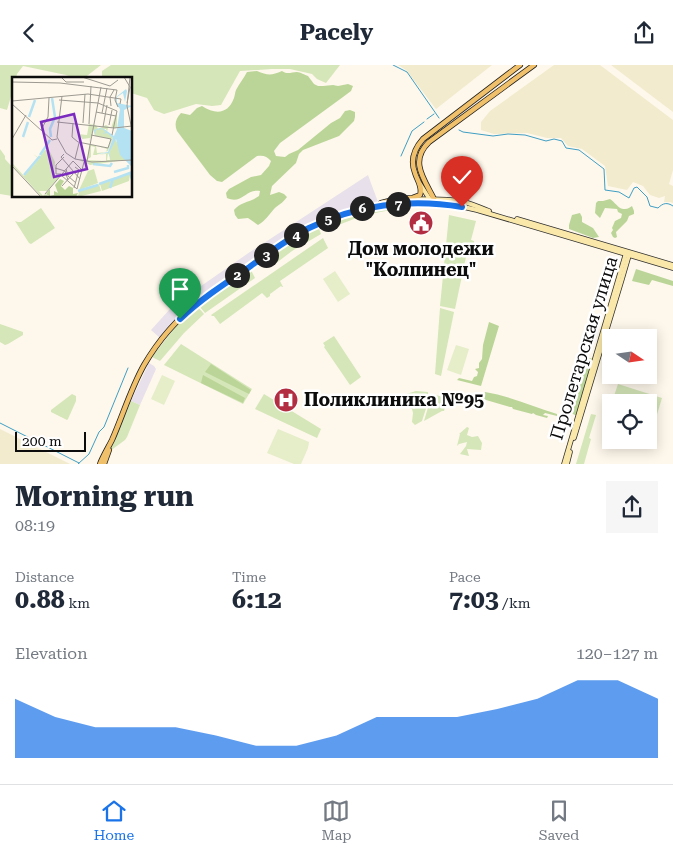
<!DOCTYPE html>
<meta charset="utf-8">
<style>
:root{--surface:#fff;--page:#f6f6f7;--text:#1f2937;--muted:#747a83;--line:#e0e1e3;--accent:#1a73e8}
body{margin:0;font-family:"Roboto Serif",serif;background:var(--page);color:var(--text);height:100vh;display:flex;flex-direction:column;font-size:19px;white-space:nowrap}
*{box-sizing:border-box;margin:0}
p{font-size:16px;color:var(--muted)}
.icon{flex:none;width:28px;height:28px;fill:none;stroke:currentColor;stroke-width:2;stroke-linecap:round;stroke-linejoin:round}
.map{position:relative;height:399px;overflow:hidden}
.drawer{display:flex;flex-direction:column;background:var(--surface);flex:1}
.drawer>*{flex:none}
.needle{width:32px;rotate:103deg}
.tools{position:absolute;left:602px;top:264px;display:grid;gap:10px}
.tools a{display:grid;place-items:center;width:55px;height:55px;border-radius:0px;background:var(--surface);box-shadow:0 2px 12px #0003;font-size:25px}
.scale{position:absolute;left:15px;bottom:12px;width:71px;box-sizing:border-box;padding-left:5px;border:2px solid #0c0c0c;border-top:0;font-size:14px;line-height:18px;white-space:nowrap;color:#0c0c0c;-webkit-text-stroke:4px #fff;paint-order:stroke}
.pin{position:absolute;display:grid;place-items:center;width:42px;height:42px;color:#fff;margin:-51px -21px;border-radius:50% 50% 50% 0;rotate:-45deg;box-shadow:0 0 5px #0007}
.pin .icon{rotate:45deg}
.km{position:absolute;width:25px;height:25px;margin:-12px;border-radius:50%;background:#222;color:#fff;font-size:14px;line-height:25px;text-align:center}
.round{display:grid;place-items:center;flex:none;width:52px;height:52px;border-radius:0px;background:var(--page)}
.head{display:flex;align-items:center;justify-content:space-between;height:85px;padding:0 15px}
h1{font-size:28px;font-weight:700;line-height:38px}
.metrics{display:grid;grid-template-columns:repeat(3,1fr);gap:8px;height:85px;padding:5px 15px}
.metrics div{display:grid;align-content:center}
.metrics b{font-size:25px;font-weight:700}
.metrics small{font-size:14px;font-weight:400}
.metrics p{font-size:14px}
.chart{height:140px;padding:10px 15px}
.chart p{display:flex;justify-content:space-between}
.chart svg{width:100%;height:90px;margin-top:5px;fill:var(--accent);opacity:.7}
header{display:flex;justify-content:space-between;align-items:center;height:65px;padding:0 15px;background:var(--surface);font-size:22px;font-weight:700}
.tab-bar{display:flex;justify-content:space-around;align-items:center;height:70px;border-top:1px solid var(--line);background:var(--surface);font-size:14px;color:var(--muted)}
.tab-bar a{display:grid;justify-items:center;gap:2px}
.tab-bar .active{color:var(--accent)}
.map>svg:first-child{display:block}
.industrial{fill:#e8e0ea}
.farmland{fill:#f2ebce}
.green{fill:#d5e6b8}
.forest{fill:#bbd598}
.pitch{fill:#e5edc9}
.lines{fill:none;stroke-linecap:round;stroke-linejoin:round}
.stream{stroke:#3f9ec4;stroke-width:1}
.secondary-casing{stroke:#2e2e2e;stroke-width:5.5}
.primary-casing{stroke:#1d1d1d;stroke-width:6}
.secondary{stroke:#fae8ab;stroke-width:4}
.primary{stroke:#f0c06a;stroke-width:4.5}
.route-casing{stroke:#fff;stroke-width:10}
.route{stroke:#1a73e8;stroke-width:6}
.labels{text-anchor:middle;stroke-width:5;stroke-linejoin:round;paint-order:stroke}
.poi-label{font-size:18px;font-weight:bold;fill:#0c0c0c;stroke:#fff}
.street-label{font-size:18px;fill:#0c0c0c;stroke:#fff}
.inset-river{fill:none;stroke:#b4e2f2;stroke-width:2.5}
.inset-road{fill:none;stroke:#9d9a92;stroke-width:1}
.view{fill:#7b2cbf;fill-opacity:0.15;stroke:#7b2cbf;stroke-width:2.5}
.inset-edge{fill:none;stroke:#0c0c0c;stroke-width:2.5}
</style>
<header><svg class="icon" aria-label="back" viewBox="0 0 24 24"><path d="M15 5l-7 7 7 7"/></svg>Pacely<svg class="icon" aria-label="share" viewBox="0 0 24 24"><path d="M12 15V3M7 8l5-5 5 5M5 13v7h14v-7"/></svg></header>
<div class="map">
<svg width="673" height="399" viewBox="0 0 673 399">
<rect width="100%" height="100%" fill="#fef8ec"/>
<g class="industrial">
<polygon points="368,110 378,137 336,147 319,154 284,175 195,236 187,243 160,273 151,265 179,234 181,235 247,189"/>
<polygon points="149,298 154,301 156,304 140,340 131,336"/>
</g>
<g class="farmland">
<polygon points="398,0 492,0 436,44 406,5"/>
<polygon points="554,0 600,0 673,55 673,105 669,119 673,121 673,138 670,137 664,137 665,131 659,133 650,130 643,121 633,117 627,125 608,121 605,101 582,84 568,81 561,73 547,73 527,68 494,69 481,65 481,57 490,46"/>
<polygon points="611,0 673,0 673,47"/>
<polygon points="0,364 70,399 0,399"/>
</g>
<g class="green">
<polygon points="0,0 101,0 83,14 74,13 66,10 23,1 17,9 16,14 14,14 14,21 7,45 0,43"/>
<polygon points="111,0 340,0 326,18 317,14 312,9 290,4 272,4 240,6 221,40 212,41 196,39 164,49 154,45 147,33 131,28 131,14 102,14 102,6"/>
<polygon points="0,84 5,91 5,94 14,104 14,130 12,131 0,129"/>
<path d="M 394,140 L 399,144 C 374,147 349,154 326,166 L 324,160 L 343,151 L 368,145 Z"/>
<polygon points="41,143 55,163 31,179 29,178 15,156 18,157 21,157"/>
<polygon points="449,150 476,156 471,175 474,176 474,179 479,181 477,189 467,187 455,244 440,241"/>
<polygon points="318,161 321,169 292,186 275,199 269,193 251,205 255,213 205,248 200,242 211,234 211,233 214,230 214,229 282,182"/>
<polygon points="323,173 328,183 280,216 283,222 282,222 281,221 270,229 270,231 267,233 262,228 220,259 214,251 212,251 211,250"/>
<polygon points="197,241 204,249 184,268 160,296 152,292 177,260"/>
<polygon points="440,243 454,247 441,311 435,309"/>
<polygon points="0,259 23,267 23,270 8,279 5,280 0,277"/>
<polygon points="334,271 361,312 350,320 324,282 325,281 323,278"/>
<polygon points="181,279 252,324 243,339 164,300"/>
<polygon points="618,319 662,333 655,356 649,354 649,338 612,337"/>
<polygon points="416,326 428,327 428,330 424,335 430,331 422,356 415,360 412,357 413,348 412,344 421,338 412,344 408,342 406,329"/>
<polygon points="72,329 76,331 76,336 68,354 67,355 51,347 51,345"/>
<polygon points="264,329 321,364 317,373 255,344"/>
<polygon points="432,329 447,333 444,346 442,346 424,356"/>
<polygon points="131,336 140,340 127,372 125,375 110,386"/>
<polygon points="591,349 596,350 589,373 591,374 584,399 576,399"/>
<polygon points="467,362 469,363 467,370 472,372 478,371 482,378 481,385 467,384 469,391 460,389 466,381 467,377 459,379 457,381 460,369 459,369"/>
</g>
<g class="forest">
<path d="M 257,6 C 267,10 271,11 282,6 C 288,10 291,7 297,7 C 300,7 305,10 308,11 L 314,19 L 318,21 L 323,21 L 333,20 L 338,21 L 348,19 L 353,21 L 351,26 L 343,32 L 280,78 L 274,86 L 276,91 L 285,92 L 289,89 L 298,85 L 331,58 L 340,53 L 345,46 L 350,45 L 355,47 L 355,52 L 354,56 L 339,71 L 303,85 L 299,89 L 296,98 L 272,121 L 270,130 L 279,127 L 284,129 L 287,132 C 283,138 278,140 274,144 C 268,151 266,155 258,160 L 248,153 L 238,154 L 235,150 L 234,145 C 240,137 251,137 259,131 L 260,126 C 246,123 242,140 227,133 L 226,128 L 229,124 L 251,112 L 261,110 L 269,101 L 271,96 C 267,91 263,90 257,91 L 222,117 L 217,116 L 210,110 L 177,66 C 174,59 176,53 181,48 L 190,50 L 197,43 L 202,41 C 216,50 228,49 234,33 C 235,30 235,27 236,25 C 239,19 244,13 247,7 Z"/>
<path d="M 610,134 C 615,137 619,145 625,144 C 628,144 630,142 632,141 L 634,146 L 634,149 L 629,151 L 627,156 L 616,167 L 617,172 L 615,173 L 613,172 L 611,168 L 613,165 L 612,163 L 615,156 L 621,153 L 622,149 L 618,147 L 617,144 L 605,143 L 600,153 L 595,148 L 596,138 L 598,136 L 603,136 Z"/>
<polygon points="580,148 582,152 582,157 593,163 599,172 593,173 569,164 569,160 572,150"/>
<polygon points="636,204 673,216 673,221 652,215 649,220 632,216"/>
<polygon points="489,257 499,261 481,321 457,315 459,313 472,316 474,312 477,311 478,307 475,304 479,303 479,298 482,294 483,280"/>
<polygon points="586,292 593,294 576,350 575,350 571,348 572,344"/>
<polygon points="211,299 251,325 249,329 205,307"/>
<polygon points="203,310 245,333 243,338 201,318"/>
<path d="M 485,327 C 510,331 533,342 557,349 L 557,351 L 545,348 L 543,350 L 548,351 L 547,353 L 536,350 L 533,348 L 532,349 L 513,344 L 512,342 L 510,342 L 486,335 L 482,332 Z"/>
</g>
<g class="pitch">
<polygon points="335,206 350,229 338,237 323,214"/>
<polygon points="456,280 469,284 461,310 447,305"/>
<polygon points="162,310 175,316 164,340 151,334"/>
<polygon points="278,364 309,377 308,383 301,399 294,399 267,388"/>
</g>
<g class="lines">
<g class="stream">
<polyline points="393,0 407,7 439,53"/>
<polyline points="427,54 434,49"/>
<path d="M 459,65 L 463,67 L 493,71 L 508,69 L 525,70 L 546,76 L 554,74 L 562,76 L 566,83 L 579,85 L 604,104 L 605,125 L 619,127 L 629,133 L 634,123 L 637,122 L 647,132 L 650,141 L 658,143 C 663,138 667,137 673,141"/>
<polyline points="401,91 412,66 424,57"/>
<polyline points="0,358 79,398"/>
<polyline points="78,399 89,389 99,367 104,362 128,303"/>
</g>
<defs>
<g id="secondary">
<polyline points="420,119 432,138 455,140 477,145 673,203"/>
<path d="M 413,134 C 428,135 442,133 458,136 C 469,137 478,142 489,146"/>
<polyline points="517,154 673,200"/>
<polyline points="574,373 622,214 629,190 629,188"/>
<polyline points="564,399 626,188"/>
<polyline points="567,399 570,387"/>
</g>
<g id="primary">
<path d="M 381,138 L 397,134 L 412,133 L 420,130 C 423,122 417,115 415,108 C 410,95 415,83 423,74 L 520,0"/>
<path d="M 100,399 C 103,391 108,383 112,375 C 123,350 131,323 144,300 C 158,276 178,253 200,236 L 281,179 L 308,164 L 324,156 L 348,147 L 377,140 L 432,138 L 434,134 C 424,114 409,96 429,77 L 534,0"/>
<polyline points="104,399 109,385"/>
</g>
</defs>
<use href="#secondary" class="secondary-casing"/>
<use href="#primary" class="primary-casing"/>
<use href="#secondary" class="secondary"/>
<use href="#primary" class="primary"/>
</g>
<g class="lines">
<defs>
<path id="route" d="M 180,254 C 201,234 224,219 248,203 C 267,189 287,174 309,163 C 356,140 410,133 462,142"/>
</defs>
<use href="#route" class="route-casing"/>
<use href="#route" class="route"/>
</g>
<defs>
<symbol id="civic-disc" viewBox="-11 -11 22 22"><circle r="9.5" fill="#b32d42" stroke="#fff"/><path d="M-.6-6.5H3V-4.5H.6V-3L4-1V1h2V6H-6V1h2V-1L-.6-3ZM-1.2 2.5V6h2.4V2.5Z" fill="#fff"/></symbol>
<symbol id="hospital-disc" viewBox="-11 -11 22 22"><circle r="9.5" fill="#b32d42" stroke="#fff"/><path d="M-5-5h3v3.5h4V-5h3V5h-3V1.5h-4V5h-3Z" fill="#fff"/></symbol>
</defs>
<g fill-rule="evenodd">
<use href="#civic-disc" x="407" y="144" width="28" height="28"/>
<use href="#hospital-disc" x="272" y="321" width="28" height="28"/>
</g>
<g class="labels">
<g class="poi-label">
<text x="421" y="190">Дом молодежи<tspan x="421" dy="21">"Колпинец"</tspan></text>
<text x="304" y="341" text-anchor="start">Поликлиника №95</text>
</g>
<g class="street-label">
<text transform="translate(584 283) rotate(-73)" y="6">Пролетарская улица</text>
</g>
</g>
<g transform="translate(12 12)">
<rect width="120" height="120" fill="#fef8ec"/>
<path d="M 105,34 L 105,51 L 96,51 L 95,55 L 94,52 L 91,52 L 101,61 L 96,74 L 84,78 L 96,76 L 95,83 L 98,83 L 97,76 L 103,62 L 107,69 L 106,57 L 115,62 L 107,72 L 114,83 L 78,88 L 67,83 L 75,82 L 79,86 L 76,83 L 94,84 L 94,77 L 82,78 L 81,78 L 83,70 L 79,69 L 79,80 L 76,82 L 77,69 L 78,67 L 84,69 L 85,76 L 94,75 L 95,72 L 85,69 L 96,71 L 99,62 L 83,59 L 81,52 L 77,67 L 78,61 L 70,62 L 66,57 L 75,58 L 77,47 L 84,48 L 86,52 L 94,48 L 99,51 ZM 33,73 L 37,73 L 43,85 L 42,98 L 47,100 L 35,114 L 27,114 L 31,119 L 33,117 L 38,120 L 30,120 L 0,88 L 0,86 L 12,99 L 27,82 L 21,77 L 27,81 ZM 82,92 L 86,106 L 67,113 L 76,94 ZM 118,97 L 117,104 L 90,114 L 88,107 ZM 87,107 L 89,114 L 66,120 L 67,114 Z" fill="#d5e6b8"/>
<path d="M 48,102 L 52,104 L 49,109 L 53,113 L 57,109 L 61,111 L 61,117 L 66,116 L 64,120 L 39,120 L 34,117 L 38,112 L 38,119 L 42,118 L 42,114 L 46,116 L 43,108 Z" fill="#bbd598"/>
<path d="M 108,0 L 115,14 L 113,25 L 111,16 L 105,20 L 105,26 L 120,29 L 112,33 L 112,51 L 120,54 L 120,90 L 108,78 L 104,62 L 97,76 L 99,82 L 96,76 L 84,77 L 96,75 L 101,61 L 95,56 L 90,57 L 94,55 L 90,52 L 84,53 L 83,58 L 82,53 L 88,51 L 92,52 L 102,59 L 105,52 L 108,32 L 104,27 L 103,21 L 114,12 Z" fill="#b4e2f2"/>
<path class="inset-river" d="M 17,40 L 23,23M 11,60 L 16,45M 39,60 L 38,52 L 43,40 L 40,21M 28,78 L 38,63M 81,87 L 98,89 L 100,86M 102,95 L 116,91 L 116,88M 12,98 L 28,79M 102,102 L 118,96 L 120,102M 87,107 L 101,102 L 98,111M 66,114 L 86,108"/>
<path class="inset-road" d="M 49,0 L 54,5 L 72,5M 70,0 L 98,9 L 106,3M 112,0 L 118,10 L 115,26M 118,0 L 115,29 L 120,53M 0,5 L 48,6 L 105,13 L 103,23 L 106,30M 50,19 L 45,60 L 54,76 L 63,82 L 80,85 L 120,83M 47,23 L 86,26 L 105,34M 0,24 L 76,17 L 109,22 L 108,27M 0,27 L 40,63 L 45,62M 99,29 L 98,20 L 102,13M 84,35 L 104,39M 90,36 L 95,11M 45,45 L 102,51 L 120,49M 61,46 L 60,60 L 66,65 L 96,71 L 99,62 L 79,58M 71,46 L 73,17M 77,47 L 79,9M 97,48 L 100,33M 91,50 L 95,28M 29,53 L 36,40 L 37,21M 100,58 L 105,34M 0,62 L 14,38M 52,77 L 49,80 L 68,102M 63,82 L 67,66M 75,84 L 89,10M 0,89 L 29,120M 43,91 L 53,94 L 56,103M 54,92 L 56,99 L 64,106M 49,97 L 44,97 L 44,88 L 52,80M 49,98 L 65,112 L 72,85M 50,109 L 61,97M 62,111 L 67,93 L 63,90M 33,117 L 61,84 L 70,93"/>
<path class="view" d="M 62,37 L 75,92 L 42,100 L 29,45 Z"/>
<rect width="120" height="120" class="inset-edge"/>
</g>
</svg>
<div class="tools">
<a><svg class="needle" viewBox="-14 -14 28 28"><path d="M0-13l5 13h-10z" fill="#e53935"/><path d="M0 13l5-13h-10z" fill="#747a83"/></svg></a>
<a><svg class="icon" aria-label="locate" viewBox="0 0 24 24"><circle cx="12" cy="12" r="6"/><path d="M12 2v4M12 18v4M2 12h4M18 12h4"/></svg></a>
</div>
<div class="scale">200 m</div>
<div class="pin" style="left:180px;top:254px;background:#1e9e55"><svg class="icon" aria-label="arrive" viewBox="0 0 24 24"><path d="M6 21V4h12l-3 4 3 4H6"/></svg></div>
<div class="pin" style="left:462px;top:142px;background:#d93025"><svg class="icon" aria-label="check" viewBox="0 0 24 24"><path d="M5 12l5 5 9-10"/></svg></div>
<b class="km" style="left:237px;top:210px">2</b>
<b class="km" style="left:266px;top:190px">3</b>
<b class="km" style="left:296px;top:170px">4</b>
<b class="km" style="left:328px;top:154px">5</b>
<b class="km" style="left:362px;top:143px">6</b>
<b class="km" style="left:398px;top:139px">7</b>
</div>
<section class="drawer">
<div class="head"><div><h1>Morning run</h1><p>08:19</p></div><a class="round"><svg class="icon" aria-label="share" viewBox="0 0 24 24"><path d="M12 15V3M7 8l5-5 5 5M5 13v7h14v-7"/></svg></a></div>
<div class="metrics">
<div><p>Distance</p><b>0.88<small> km</small></b></div>
<div><p>Time</p><b>6:12</b></div>
<div><p>Pace</p><b>7:03<small> /km</small></b></div>
</div>
<div class="chart"><p><span>Elevation</span>120–127 m</p>
<svg viewBox="0 0 160 44" preserveAspectRatio="none"><path d="M0 44V15L10 24L20 29L30 29L40 29L50 33L60 38L70 38L80 33L90 24L100 24L110 24L120 20L130 15L140 6L150 6L160 15V44z"/></svg>
</div>
</section>
<nav class="tab-bar">
<a class="active"><svg class="icon" aria-label="home" viewBox="0 0 24 24"><path d="M3 11l9-7 9 7M6 9v11h12V9"/></svg>Home</a>
<a><svg class="icon" aria-label="map" viewBox="0 0 24 24"><path d="M3 6l6-2 6 2 6-2v14l-6 2-6-2-6 2zM9 4v14M15 6v14"/></svg>Map</a>
<a><svg class="icon" aria-label="saved" viewBox="0 0 24 24"><path d="M7 4h10v16l-5-4-5 4z"/></svg>Saved</a>
</nav>
